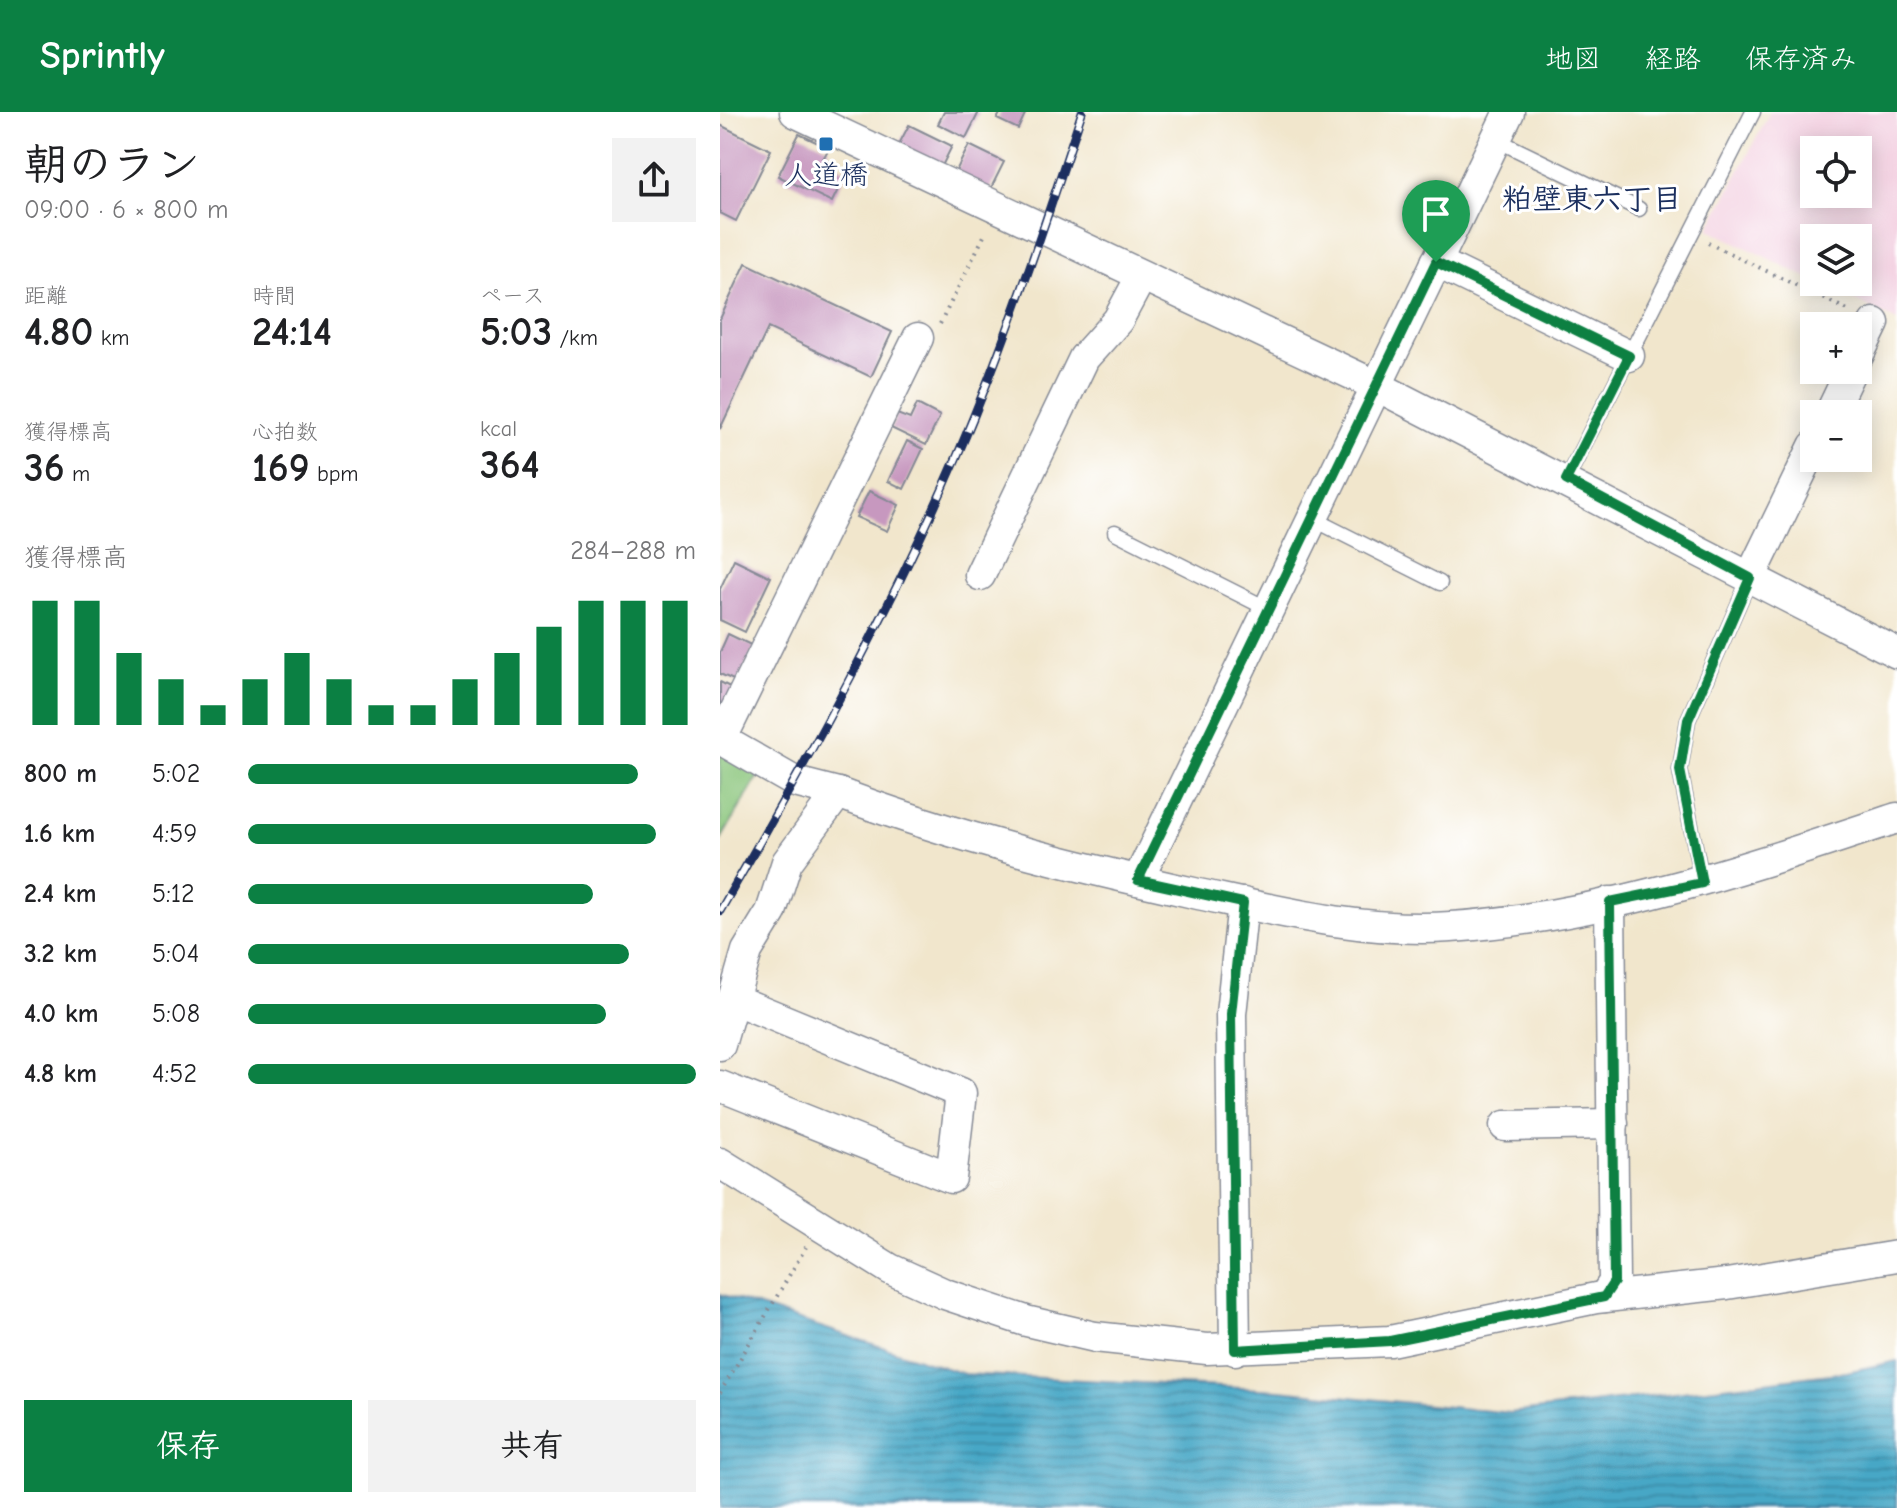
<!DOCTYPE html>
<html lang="ja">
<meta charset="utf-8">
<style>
:root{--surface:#fff;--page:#f2f2f2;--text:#202124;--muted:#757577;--accent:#0b8043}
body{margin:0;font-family:"Comic Neue","Klee One",sans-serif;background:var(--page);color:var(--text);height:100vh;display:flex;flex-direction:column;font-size:30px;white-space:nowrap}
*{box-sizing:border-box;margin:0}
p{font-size:26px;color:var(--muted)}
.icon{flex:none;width:44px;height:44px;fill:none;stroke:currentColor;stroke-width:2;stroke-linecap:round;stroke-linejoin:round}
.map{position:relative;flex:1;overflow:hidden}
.drawer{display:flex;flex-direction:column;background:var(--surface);width:720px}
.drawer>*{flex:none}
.controls{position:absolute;left:1080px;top:24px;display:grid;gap:16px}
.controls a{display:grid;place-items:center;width:72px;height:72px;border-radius:0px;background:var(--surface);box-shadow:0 4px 20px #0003;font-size:40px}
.pin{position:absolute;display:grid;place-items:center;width:68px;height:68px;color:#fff;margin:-82px -34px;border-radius:50% 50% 50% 0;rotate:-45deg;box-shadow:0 0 8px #0007}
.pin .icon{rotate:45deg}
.round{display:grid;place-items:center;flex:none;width:84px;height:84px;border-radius:0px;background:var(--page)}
.overview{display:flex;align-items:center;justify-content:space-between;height:136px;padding:0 24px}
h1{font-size:44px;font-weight:600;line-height:60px}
.metrics{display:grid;grid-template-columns:repeat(3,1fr);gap:12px;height:136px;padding:8px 24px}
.metrics div{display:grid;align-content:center}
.metrics b{font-size:40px;font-weight:600}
.metrics small{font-size:22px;font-weight:400}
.metrics p{font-size:22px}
.chart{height:224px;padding:16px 24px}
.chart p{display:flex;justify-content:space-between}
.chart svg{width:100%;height:144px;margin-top:8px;stroke:var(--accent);stroke-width:6}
.cta{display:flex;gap:16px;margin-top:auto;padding:16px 24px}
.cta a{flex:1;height:92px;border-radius:0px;background:var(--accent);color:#fff;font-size:32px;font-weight:600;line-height:92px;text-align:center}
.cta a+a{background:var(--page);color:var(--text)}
ul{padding:0 24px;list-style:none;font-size:26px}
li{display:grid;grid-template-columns:128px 96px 1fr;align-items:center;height:60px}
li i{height:20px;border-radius:10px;background:var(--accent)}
header{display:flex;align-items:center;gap:48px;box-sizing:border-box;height:112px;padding:0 40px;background:var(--accent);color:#fff}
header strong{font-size:38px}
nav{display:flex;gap:44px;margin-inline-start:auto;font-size:28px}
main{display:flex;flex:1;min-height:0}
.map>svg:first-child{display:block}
.built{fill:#f3cfe0;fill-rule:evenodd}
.park{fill:#8ac57b;stroke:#527a6c;stroke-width:2}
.water{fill:url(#water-rules);stroke:#306b92;stroke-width:2}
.building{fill:#c798bf}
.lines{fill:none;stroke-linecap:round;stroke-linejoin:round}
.lane-casing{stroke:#868a95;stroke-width:17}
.street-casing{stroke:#868a95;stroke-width:33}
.path{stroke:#868a95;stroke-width:4;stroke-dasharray:2 6;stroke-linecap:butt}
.lane{stroke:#fff;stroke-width:14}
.street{stroke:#fff;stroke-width:30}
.rail-casing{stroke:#1b2f5e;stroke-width:9}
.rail{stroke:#fff;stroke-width:6;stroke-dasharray:18;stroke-linecap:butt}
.route-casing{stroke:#fff;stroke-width:16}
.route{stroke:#0b8043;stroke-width:10}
.poi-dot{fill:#1f6fb2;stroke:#fff;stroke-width:3}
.labels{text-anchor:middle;stroke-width:6;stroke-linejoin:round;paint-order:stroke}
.poi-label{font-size:28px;fill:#1b2f5e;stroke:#fff}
.neighbourhood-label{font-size:30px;font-weight:bold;fill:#1b2f5e;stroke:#fff}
</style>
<header>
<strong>Sprintly</strong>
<nav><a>地図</a><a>経路</a><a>保存済み</a></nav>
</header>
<main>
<section class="drawer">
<div class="overview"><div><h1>朝のラン</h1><p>09:00 · 6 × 800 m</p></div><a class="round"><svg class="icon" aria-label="share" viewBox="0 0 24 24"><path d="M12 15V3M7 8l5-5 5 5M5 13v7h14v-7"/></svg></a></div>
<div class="metrics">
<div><p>距離</p><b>4.80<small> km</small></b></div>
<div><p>時間</p><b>24:14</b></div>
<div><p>ペース</p><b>5:03<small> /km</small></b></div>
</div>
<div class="metrics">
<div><p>獲得標高</p><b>36<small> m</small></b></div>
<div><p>心拍数</p><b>169<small> bpm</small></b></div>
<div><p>kcal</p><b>364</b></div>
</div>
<div class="chart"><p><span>獲得標高</span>284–288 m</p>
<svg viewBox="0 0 160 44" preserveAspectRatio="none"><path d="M5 44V6M15 44V6M25 44V22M35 44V30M45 44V38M55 44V30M65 44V22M75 44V30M85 44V38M95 44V38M105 44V30M115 44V22M125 44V14M135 44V6M145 44V6M155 44V6"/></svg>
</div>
<ul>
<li><b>800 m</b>5:02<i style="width:87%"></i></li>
<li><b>1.6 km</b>4:59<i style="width:91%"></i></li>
<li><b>2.4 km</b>5:12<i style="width:77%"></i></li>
<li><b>3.2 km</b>5:04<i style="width:85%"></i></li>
<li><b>4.0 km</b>5:08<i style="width:80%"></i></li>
<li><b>4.8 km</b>4:52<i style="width:100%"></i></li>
</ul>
<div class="cta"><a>保存</a><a>共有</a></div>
</section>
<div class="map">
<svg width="1177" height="1396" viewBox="0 0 1177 1396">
<defs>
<pattern id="water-rules" width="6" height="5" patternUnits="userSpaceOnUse" patternTransform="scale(2)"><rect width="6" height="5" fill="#46a7c6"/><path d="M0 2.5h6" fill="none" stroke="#3a88a4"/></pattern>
</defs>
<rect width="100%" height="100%" fill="#fff"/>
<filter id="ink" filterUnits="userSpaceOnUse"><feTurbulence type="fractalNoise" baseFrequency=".0125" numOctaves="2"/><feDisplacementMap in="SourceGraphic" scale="16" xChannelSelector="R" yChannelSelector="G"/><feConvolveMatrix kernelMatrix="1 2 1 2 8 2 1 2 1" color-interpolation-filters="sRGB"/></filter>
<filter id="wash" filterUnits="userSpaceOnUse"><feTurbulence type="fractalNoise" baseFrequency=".006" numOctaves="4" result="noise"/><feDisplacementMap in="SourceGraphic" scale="32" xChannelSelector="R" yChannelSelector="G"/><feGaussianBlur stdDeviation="1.8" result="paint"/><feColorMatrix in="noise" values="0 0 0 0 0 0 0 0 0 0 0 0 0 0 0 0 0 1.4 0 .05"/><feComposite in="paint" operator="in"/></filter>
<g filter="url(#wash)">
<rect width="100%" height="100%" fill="#f1e6cc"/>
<path class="built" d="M 1050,0 L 1177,0 L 1177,209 L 1096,170 L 1138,170 L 1138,126 L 1094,126 L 1094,169 L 989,117 ZM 1094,38 L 1138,38 L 1138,82 L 1094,82 Z"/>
<polygon class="park" points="0,631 44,654 0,729"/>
<polygon class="water" points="0,1182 244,1262 559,1278 790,1301 1127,1260 1177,1249 1177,1396 0,1396"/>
<g id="blocks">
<g class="building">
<polygon points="224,0 259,0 246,26 218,12"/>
<polygon points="281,0 306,0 298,17 277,7"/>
<polygon points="0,13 51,38 16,109 0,101"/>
<polygon points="189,13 232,34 221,56 178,34"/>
<polygon points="79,22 109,36 103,47 127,59 112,90 58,64"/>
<polygon points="249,33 284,50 270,78 235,61"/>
<polygon points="26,151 172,220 151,265 48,216 0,317 0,207"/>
<polygon points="197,292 220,304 206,333 171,316 177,302 190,307"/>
<polygon points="187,329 203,337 184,377 168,369"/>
<polygon points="149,379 179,393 167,419 136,405"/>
<polygon points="14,447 51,465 25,520 0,508 0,477"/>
<polygon points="8,522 35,535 18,570 0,562 0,540"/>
<polygon points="0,570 18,579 0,609"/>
</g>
</g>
</g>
<g filter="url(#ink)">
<use href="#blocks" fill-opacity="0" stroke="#868a95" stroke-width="2"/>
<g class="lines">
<defs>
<g id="lane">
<polyline points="775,27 919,97"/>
<polyline points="846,368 1033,0"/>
<polyline points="591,406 720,471"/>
<polyline points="395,420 548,497"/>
<polyline points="982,770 960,658 968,608 1030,466"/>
</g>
<g id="street">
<polyline points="75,0 655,273 1177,541"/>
<polyline points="716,150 909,244"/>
<polyline points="1138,244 1154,211"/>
<polyline points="1110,302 1131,258"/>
<polyline points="260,463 364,246 398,208 421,165"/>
<polyline points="1030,466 1094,334"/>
<polyline points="0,627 75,670 118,681"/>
<polyline points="1,628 198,226"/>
<polyline points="418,768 789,0"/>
<path d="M 0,933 L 27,839 L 51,800 L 67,750 L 118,681 C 234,725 353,754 474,781 C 558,799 644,821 731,815 C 885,805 1032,754 1177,706"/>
<polyline points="0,974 231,1066 241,981 13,887"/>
<polyline points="785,1014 893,1012"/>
<polyline points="0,1051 170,1157 225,1182 306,1209 375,1225 487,1237 670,1229 876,1186 1007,1172 1177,1144"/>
<polyline points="884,1185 894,1170 890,790"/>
<polyline points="515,1238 511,902 523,791"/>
</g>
</defs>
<use href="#lane" class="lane-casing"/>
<use href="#street" class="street-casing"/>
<g class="path">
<polyline points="988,131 1132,200"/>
<polyline points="220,212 266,120"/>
<polyline points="0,1281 86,1135"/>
</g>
<use href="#lane" class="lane"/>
<use href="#street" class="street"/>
<defs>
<path id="rail" d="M 0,799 C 86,651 170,500 238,342 C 286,230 324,115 362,0"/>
</defs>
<use href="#rail" class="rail-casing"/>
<use href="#rail" class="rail"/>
</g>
</g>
<g class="lines" filter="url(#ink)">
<defs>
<polygon id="route" points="716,150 909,244 846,368 1030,466 968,608 960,658 982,771 890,790 894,1170 884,1185 670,1229 515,1238 511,902 523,791 418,768"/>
</defs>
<use href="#route" class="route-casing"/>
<use href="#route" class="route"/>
</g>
<rect class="poi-dot" x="98" y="24" width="16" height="16" rx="4"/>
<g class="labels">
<g class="poi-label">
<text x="106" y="72">人道橋</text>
</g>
<g class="neighbourhood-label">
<text x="872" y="97">粕壁東六丁目</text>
</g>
</g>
</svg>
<div class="controls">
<a><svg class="icon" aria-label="locate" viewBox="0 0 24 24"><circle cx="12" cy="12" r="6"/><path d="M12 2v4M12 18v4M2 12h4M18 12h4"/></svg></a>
<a><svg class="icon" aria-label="layers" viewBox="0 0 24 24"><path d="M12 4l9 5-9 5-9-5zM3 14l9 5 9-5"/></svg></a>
<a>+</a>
<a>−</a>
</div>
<div class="pin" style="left:716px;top:150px;background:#1e9e55"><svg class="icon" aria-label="arrive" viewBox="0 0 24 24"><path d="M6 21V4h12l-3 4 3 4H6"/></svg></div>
</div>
</main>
